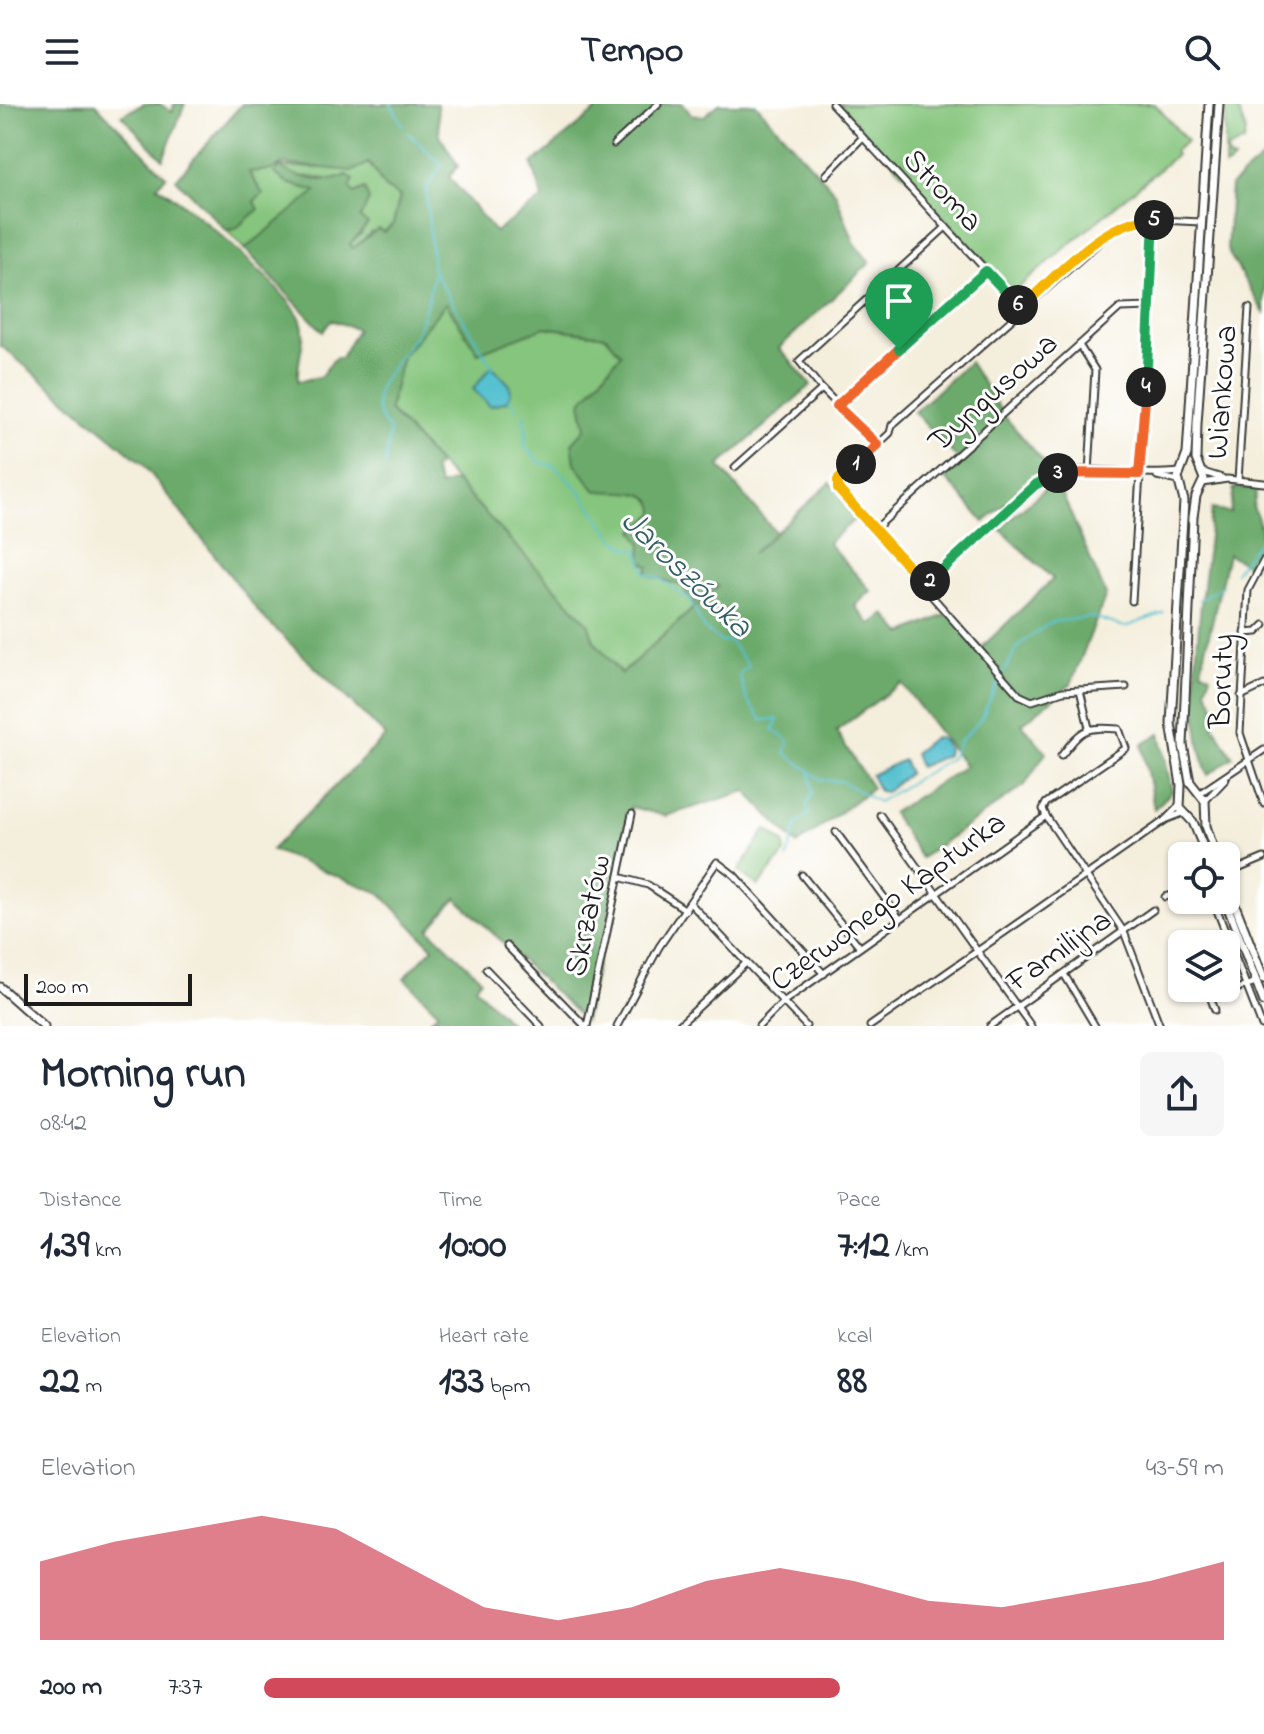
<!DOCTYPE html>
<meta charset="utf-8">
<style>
:root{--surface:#fff;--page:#f6f6f7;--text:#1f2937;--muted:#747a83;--accent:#d1495b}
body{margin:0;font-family:"Indie Flower",sans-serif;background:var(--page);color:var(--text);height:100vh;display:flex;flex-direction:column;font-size:30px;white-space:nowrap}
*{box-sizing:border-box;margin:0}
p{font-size:26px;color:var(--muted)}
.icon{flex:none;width:44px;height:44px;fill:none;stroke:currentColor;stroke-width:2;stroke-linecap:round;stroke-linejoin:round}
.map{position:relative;height:922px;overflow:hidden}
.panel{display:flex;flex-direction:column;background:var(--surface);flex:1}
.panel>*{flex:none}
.tools{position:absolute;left:1168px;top:738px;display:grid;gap:16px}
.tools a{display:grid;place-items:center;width:72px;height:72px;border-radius:12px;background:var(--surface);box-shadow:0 2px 6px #0004;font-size:40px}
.scale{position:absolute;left:24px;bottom:20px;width:168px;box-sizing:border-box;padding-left:8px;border:4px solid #1c1c1c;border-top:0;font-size:22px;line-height:28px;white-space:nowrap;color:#1c1c1c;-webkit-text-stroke:6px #fff;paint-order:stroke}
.pin{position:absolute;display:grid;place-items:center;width:68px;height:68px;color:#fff;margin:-82px -34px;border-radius:50% 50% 50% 0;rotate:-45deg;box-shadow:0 0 8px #0007}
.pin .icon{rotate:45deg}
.km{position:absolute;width:40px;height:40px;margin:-20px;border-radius:50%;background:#222;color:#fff;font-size:22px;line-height:40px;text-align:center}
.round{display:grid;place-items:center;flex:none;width:84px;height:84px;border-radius:12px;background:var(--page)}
.headline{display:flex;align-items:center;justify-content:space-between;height:136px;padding:0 40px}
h1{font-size:44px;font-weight:700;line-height:60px}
.stats{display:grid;grid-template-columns:repeat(3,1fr);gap:12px;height:136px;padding:8px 40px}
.stats div{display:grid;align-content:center}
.stats b{font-size:40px;font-weight:700}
.stats small{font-size:22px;font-weight:400}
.stats p{font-size:22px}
.chart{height:224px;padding:16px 40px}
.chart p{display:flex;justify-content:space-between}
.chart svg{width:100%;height:144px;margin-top:8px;fill:var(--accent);opacity:.7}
ul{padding:0 40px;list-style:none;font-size:26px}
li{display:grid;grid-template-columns:128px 96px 1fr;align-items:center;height:60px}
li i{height:20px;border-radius:10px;background:var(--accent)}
header{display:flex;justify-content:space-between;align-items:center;height:104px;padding:0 40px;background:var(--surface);font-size:36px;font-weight:700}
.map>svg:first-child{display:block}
.green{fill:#85c57d;stroke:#50704c;stroke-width:2}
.forest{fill:#6caa6c;stroke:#446344;stroke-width:2;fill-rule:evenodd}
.water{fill:#56c1d0;stroke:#396e76;stroke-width:2}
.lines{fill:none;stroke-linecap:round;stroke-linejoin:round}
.stream{stroke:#56c1d0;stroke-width:2}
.minor-casing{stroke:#3c3c39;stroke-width:9}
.secondary-casing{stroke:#3c3c39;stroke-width:11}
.minor{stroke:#fff;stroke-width:5}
.secondary{stroke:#fff;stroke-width:7}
.split-1-casing{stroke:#fff;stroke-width:16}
.split-2-casing{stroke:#fff;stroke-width:16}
.split-3-casing{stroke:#fff;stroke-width:16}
.split-4-casing{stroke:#fff;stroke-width:16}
.split-5-casing{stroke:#fff;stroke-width:16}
.split-6-casing{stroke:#fff;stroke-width:16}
.split-7-casing{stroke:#fff;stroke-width:16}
.split-1{stroke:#f0652b;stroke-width:10}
.split-2{stroke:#f5b400;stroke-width:10}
.split-3{stroke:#22a559;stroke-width:10}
.split-4{stroke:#f0652b;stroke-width:10}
.split-5{stroke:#22a559;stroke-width:10}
.split-6{stroke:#f5b400;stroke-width:10}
.split-7{stroke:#22a559;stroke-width:10}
.labels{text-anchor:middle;stroke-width:6;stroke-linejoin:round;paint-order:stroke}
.street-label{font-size:32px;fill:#1c1c1c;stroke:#fff}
.water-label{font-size:34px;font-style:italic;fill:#335e64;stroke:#fff}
</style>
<header><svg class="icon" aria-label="menu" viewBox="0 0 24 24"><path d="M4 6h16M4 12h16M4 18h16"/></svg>Tempo<svg class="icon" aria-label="search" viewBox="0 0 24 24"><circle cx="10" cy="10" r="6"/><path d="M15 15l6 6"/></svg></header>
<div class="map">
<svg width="1264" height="922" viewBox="0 0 1264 922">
<rect width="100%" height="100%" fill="#fff"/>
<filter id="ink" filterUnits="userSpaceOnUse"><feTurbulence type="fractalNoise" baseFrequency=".0125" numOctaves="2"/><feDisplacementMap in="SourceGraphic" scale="16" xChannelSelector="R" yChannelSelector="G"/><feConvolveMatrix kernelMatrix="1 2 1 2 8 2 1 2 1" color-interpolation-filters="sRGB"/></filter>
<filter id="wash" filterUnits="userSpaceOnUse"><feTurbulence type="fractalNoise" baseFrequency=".006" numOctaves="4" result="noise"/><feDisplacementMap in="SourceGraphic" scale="32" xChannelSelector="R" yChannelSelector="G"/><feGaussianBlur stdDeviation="1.8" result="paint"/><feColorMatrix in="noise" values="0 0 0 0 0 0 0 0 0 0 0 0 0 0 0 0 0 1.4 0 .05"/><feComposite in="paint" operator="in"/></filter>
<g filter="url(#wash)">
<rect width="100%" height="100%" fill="#f4eedc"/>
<g class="green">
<polygon points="839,0 1155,0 1187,37 1174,47 1176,51 1013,188"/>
<polygon points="1225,0 1236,0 1246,27 1244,38 1227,46 1228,54 1234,56 1225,63"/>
<path d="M 369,59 L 385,84 L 400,92 L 393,120 L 384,128 L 371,128 L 353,145 L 349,140 L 362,129 L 359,114 L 365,86 L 354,90 L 337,76 L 292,71 L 317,87 L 245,145 L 226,126 L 235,125 L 254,97 L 249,68 C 266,59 298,64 317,64 C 334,65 352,61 369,59 Z"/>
<polygon points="446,198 545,223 606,232 621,250 588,290 718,482 621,570 594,537 588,519 389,306 402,252"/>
<polygon points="766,725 784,739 785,749 758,782 739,767"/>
</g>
<g class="forest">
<path d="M 0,0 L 96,0 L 166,72 L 157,82 C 184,96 292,191 301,216 C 308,234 296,256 298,277 L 320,273 L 335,254 L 341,254 L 357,225 L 331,216 L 323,228 L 245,145 L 316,87 L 287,79 L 274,69 L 280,63 C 299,75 327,81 347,71 L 354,76 L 350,83 L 354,90 L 365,85 L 369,96 L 360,114 L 368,120 L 350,140 L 353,144 L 378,125 L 384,128 L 393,120 L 400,92 L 385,84 L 369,59 L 353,67 L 283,60 L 271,66 L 249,68 L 263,90 L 254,97 L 259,105 L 235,125 L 226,126 L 176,75 L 242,0 L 437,0 L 440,32 L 458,62 L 449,73 L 495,128 L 543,94 L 532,60 L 604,0 L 683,0 L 692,11 L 704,12 L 719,0 L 756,0 L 835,88 L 854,138 L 870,159 L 779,244 L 811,281 L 719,362 L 776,429 L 752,450 L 830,379 L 861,410 L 828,439 L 871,487 L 855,502 L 871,521 L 885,510 L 902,530 L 950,509 L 981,544 L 1053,475 L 999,424 L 1056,376 L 1106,491 L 1071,580 L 1022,620 L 1046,648 L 1025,681 L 921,754 L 892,709 L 965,662 L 901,579 L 836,627 L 872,684 L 797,741 L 746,687 L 666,712 L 631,703 L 585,917 L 456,794 L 429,825 L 481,875 L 475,883 L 513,922 L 425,922 L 438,908 L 404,874 L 433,844 L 380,789 L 271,746 L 386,632 L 262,512 L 143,360 L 0,241 ZM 446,199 L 478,249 L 545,223 L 606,232 L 621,250 L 581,298 L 586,324 L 572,339 L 575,359 L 595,386 C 614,391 656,380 655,409 L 634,427 L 642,440 L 641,456 L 649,463 L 646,470 L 682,482 L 693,500 L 715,480 L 718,482 L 621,570 L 594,537 L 588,519 L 455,377 L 440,382 L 433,366 L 439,360 L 389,306 L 402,252 Z"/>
<polygon points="144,0 160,0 172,8 174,0 185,0 163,55 121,11"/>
<polygon points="1264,53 1264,209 1227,146 1231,81"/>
<polygon points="969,258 1005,313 1048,363 984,418 942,370 958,355 914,308"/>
<path d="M 1234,384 L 1257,384 L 1253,403 C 1264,425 1264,443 1252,464 L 1228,450 L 1201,566 L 1211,571 L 1206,585 L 1215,602 L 1214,622 L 1233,653 L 1208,671 C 1181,602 1205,480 1212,405 L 1230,409 Z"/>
<polygon points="1160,629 1172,688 1154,705 1142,641"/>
</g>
<g class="water">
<polygon points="492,262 509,280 511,288 507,297 490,302 473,285"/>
<polygon points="934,633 940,634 948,644 947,651 919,663 914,649"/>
<polygon points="903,656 909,669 885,688 879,687 871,671"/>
</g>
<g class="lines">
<g class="stream">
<polyline points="391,0 403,22"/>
<polyline points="408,29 442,61 426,85 433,167 493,264"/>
<polyline points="509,294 518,306"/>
<polyline points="523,311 527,330 524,341 541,359 553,361 579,386 613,433 629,445 638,446 646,470 656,472 689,495 704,524 721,538 729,537 749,562 739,570 747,596 762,616 778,615 773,626 789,637 785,649 822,676 841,677 878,698 951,654 959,638 981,615 1000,574"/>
<path d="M 385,361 L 390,326 C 352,288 404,260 418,225 C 425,208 430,188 433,170"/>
<polyline points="1235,468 1264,430"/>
<polyline points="1199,496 1222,482"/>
<polyline points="1003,569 1020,540 1051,518 1092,513 1125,523 1164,509"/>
<polyline points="787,755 797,720 809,710 807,700 813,687 810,670"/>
</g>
</g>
</g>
<g filter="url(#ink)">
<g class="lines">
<defs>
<g id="minor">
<polyline points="832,0 1021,204"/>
<polyline points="614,40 658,0"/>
<polyline points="826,71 862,34"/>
<polyline points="1079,241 1095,266 1089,368"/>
<polyline points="822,285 799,257 946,123"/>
<polyline points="837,302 986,167"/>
<polyline points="735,363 822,285 878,341"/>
<polyline points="1203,368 1222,374"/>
<polyline points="1157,372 1178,377"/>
<polyline points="1238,376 1249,204"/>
<polyline points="1203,379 1227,375 1264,379"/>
<polyline points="874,426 1120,204 1150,203"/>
<polyline points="1264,456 1248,486 1240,629 1264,700"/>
<path d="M 925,481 L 1048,373 C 1088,357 1137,374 1179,368"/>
<polyline points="1132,497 1156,116"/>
<polyline points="1245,529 1257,528 1264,521"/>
<polyline points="1080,586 1063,587 1032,597 1019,591 841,389 838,378 890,329 892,321 1112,127 1140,115 1201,118"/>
<polyline points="1241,592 1264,581"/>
<polyline points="1089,624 1080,586 1126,583"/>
<polyline points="1200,689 1264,646"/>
<polyline points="1205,697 1226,675"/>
<polyline points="880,711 1031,922"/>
<polyline points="1046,712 1124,828 1160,922"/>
<path d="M 1046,712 L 1043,705 L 1046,699 L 1126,644 L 1119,625 C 1084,623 1083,624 1061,652"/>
<polyline points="1165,716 1183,709"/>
<polyline points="836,728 900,815"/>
<polyline points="1226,770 1264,754"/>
<polyline points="802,771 860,843"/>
<polyline points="619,773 648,781 686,806"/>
<polyline points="1165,793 1182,788"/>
<polyline points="1213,796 1262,922"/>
<polyline points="691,800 806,922"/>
<polyline points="507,842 585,922"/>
<polyline points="486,865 541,922"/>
<polyline points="1064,870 1095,922"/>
<polyline points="1207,884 1215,906"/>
<polyline points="1211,894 1256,878"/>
<polyline points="587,922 632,710"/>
<polyline points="617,922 659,843 717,758 734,771 824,870"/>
<polyline points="678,922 746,859"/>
<polyline points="759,922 783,898 1046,712"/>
<polyline points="870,922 1164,717 1179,702"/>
<polyline points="990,922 1153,806"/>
</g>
<g id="secondary">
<polyline points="1207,752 1193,718 1180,704 1181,681 1171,619 1184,397 1178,374 1187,350 1209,0"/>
<polyline points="1216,752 1206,722 1205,697 1190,678 1183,641 1193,413 1196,392 1204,375 1196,355 1197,320 1219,0"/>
<polyline points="1226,778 1264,875"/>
<polyline points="1225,796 1264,898"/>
<polyline points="0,883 44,922"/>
</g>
</defs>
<use href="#minor" class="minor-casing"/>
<use href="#secondary" class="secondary-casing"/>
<use href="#minor" class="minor"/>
<use href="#secondary" class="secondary"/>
</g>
</g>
<g class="lines" filter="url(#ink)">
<defs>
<polyline id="split-1" points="856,360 878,341 837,302 899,245"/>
<polyline id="split-2" points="856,360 838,376 838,385 925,481 930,477"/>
<polyline id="split-3" points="930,477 1035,381 1058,369"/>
<polyline id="split-4" points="1058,369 1139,370 1146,283"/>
<polyline id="split-5" points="1146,283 1154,116"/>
<path id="split-6" d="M 1018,201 L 1021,204 C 1054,175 1108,111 1154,116"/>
<polyline id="split-7" points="899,245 986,167 1018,201"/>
</defs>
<use href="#split-1" class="split-1-casing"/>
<use href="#split-2" class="split-2-casing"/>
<use href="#split-3" class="split-3-casing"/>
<use href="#split-4" class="split-4-casing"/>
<use href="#split-5" class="split-5-casing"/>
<use href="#split-6" class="split-6-casing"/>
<use href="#split-7" class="split-7-casing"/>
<use href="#split-1" class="split-1"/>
<use href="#split-2" class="split-2"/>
<use href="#split-3" class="split-3"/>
<use href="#split-4" class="split-4"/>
<use href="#split-5" class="split-5"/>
<use href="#split-6" class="split-6"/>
<use href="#split-7" class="split-7"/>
</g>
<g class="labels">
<g class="street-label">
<text transform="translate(944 85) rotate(47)" y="11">Stroma</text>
<text transform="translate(992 287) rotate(-42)" y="11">Dyngusowa</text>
<text transform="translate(1220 288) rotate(-86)" y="11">Wiankowa</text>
<text transform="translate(1220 577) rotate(-88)" y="11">Boruty</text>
<text transform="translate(887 796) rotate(-36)" y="11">Czerwonego Kapturka</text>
<text transform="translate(586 811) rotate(-78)" y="11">Skrzatów</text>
<text transform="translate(1058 845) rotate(-35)" y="11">Familijna</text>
</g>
<g class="water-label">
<text transform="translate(688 468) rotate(44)" y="12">Jaroszówka</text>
</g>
</g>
</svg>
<div class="tools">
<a><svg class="icon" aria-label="locate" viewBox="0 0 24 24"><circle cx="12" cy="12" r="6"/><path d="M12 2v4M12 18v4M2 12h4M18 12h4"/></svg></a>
<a><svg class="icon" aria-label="layers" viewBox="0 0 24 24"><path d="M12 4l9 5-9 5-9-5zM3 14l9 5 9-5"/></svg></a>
</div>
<div class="scale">200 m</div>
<div class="pin" style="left:899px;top:245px;background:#1e9e55"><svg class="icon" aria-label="arrive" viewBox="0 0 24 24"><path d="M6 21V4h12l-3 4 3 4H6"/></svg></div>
<b class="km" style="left:856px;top:360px">1</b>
<b class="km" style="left:930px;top:477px">2</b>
<b class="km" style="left:1058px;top:369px">3</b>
<b class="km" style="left:1146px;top:283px">4</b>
<b class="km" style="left:1154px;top:116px">5</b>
<b class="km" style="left:1018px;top:201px">6</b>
</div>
<section class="panel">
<div class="headline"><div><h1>Morning run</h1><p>08:42</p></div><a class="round"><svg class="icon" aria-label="share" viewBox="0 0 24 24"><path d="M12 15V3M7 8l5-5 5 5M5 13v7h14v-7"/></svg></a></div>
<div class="stats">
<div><p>Distance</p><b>1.39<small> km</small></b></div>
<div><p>Time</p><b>10:00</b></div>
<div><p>Pace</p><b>7:12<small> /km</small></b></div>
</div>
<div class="stats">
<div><p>Elevation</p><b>22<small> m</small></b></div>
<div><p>Heart rate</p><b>133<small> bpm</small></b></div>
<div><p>kcal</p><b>88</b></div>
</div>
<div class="chart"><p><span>Elevation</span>43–59 m</p>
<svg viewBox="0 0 160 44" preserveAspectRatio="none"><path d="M0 44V20L10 14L20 10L30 6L40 10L50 22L60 34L70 38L80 34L90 26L100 22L110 26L120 32L130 34L140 30L150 26L160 20V44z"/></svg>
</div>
<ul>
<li><b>200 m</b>7:37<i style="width:60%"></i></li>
</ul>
</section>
